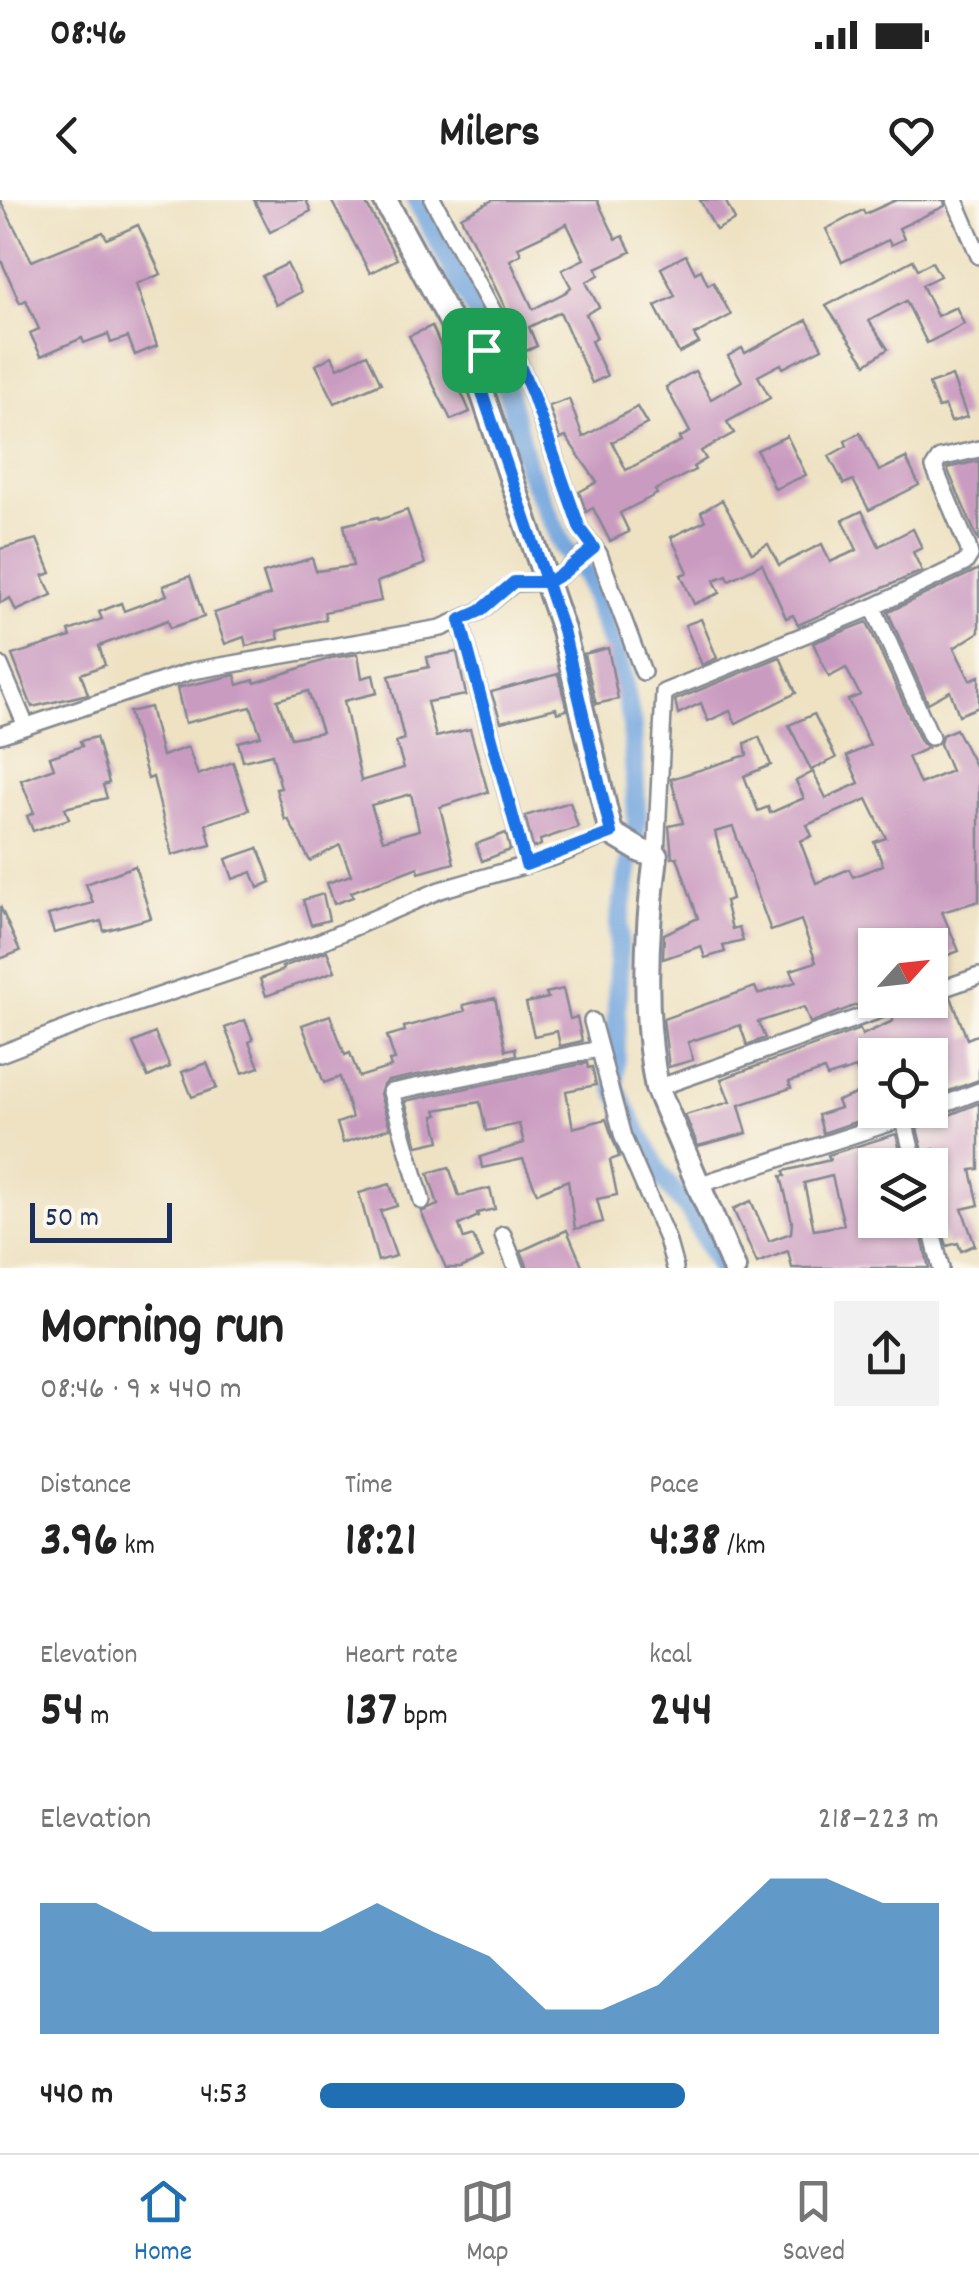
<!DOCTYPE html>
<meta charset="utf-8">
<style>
:root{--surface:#fff;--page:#f2f2f2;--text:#222;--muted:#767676;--line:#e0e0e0;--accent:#1f6fb2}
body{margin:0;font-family:Dekko,sans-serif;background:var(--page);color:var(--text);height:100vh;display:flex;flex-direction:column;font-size:38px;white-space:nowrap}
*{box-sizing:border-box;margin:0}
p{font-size:32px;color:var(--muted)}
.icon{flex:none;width:55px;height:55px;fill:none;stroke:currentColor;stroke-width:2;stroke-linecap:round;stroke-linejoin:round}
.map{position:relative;height:1068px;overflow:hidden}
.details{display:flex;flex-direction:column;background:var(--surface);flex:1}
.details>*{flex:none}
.needle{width:65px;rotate:63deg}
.controls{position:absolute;left:858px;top:728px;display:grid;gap:20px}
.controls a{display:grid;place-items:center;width:90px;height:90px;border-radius:0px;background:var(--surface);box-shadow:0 2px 8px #0004;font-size:50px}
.scale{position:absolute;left:30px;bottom:25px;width:142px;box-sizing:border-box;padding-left:10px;border:5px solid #1b2f5e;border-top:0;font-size:28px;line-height:35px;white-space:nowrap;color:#1b2f5e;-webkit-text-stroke:8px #fbf7ec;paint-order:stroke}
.pin{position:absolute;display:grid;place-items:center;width:85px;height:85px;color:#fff;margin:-42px;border-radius:20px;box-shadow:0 5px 15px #0006}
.round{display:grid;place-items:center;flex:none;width:105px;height:105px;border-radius:0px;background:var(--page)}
.head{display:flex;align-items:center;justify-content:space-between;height:170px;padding:0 40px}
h1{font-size:55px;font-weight:700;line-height:75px}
.metrics{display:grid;grid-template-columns:repeat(3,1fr);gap:15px;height:170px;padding:10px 40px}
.metrics div{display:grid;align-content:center}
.metrics b{font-size:50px;font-weight:700}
.metrics small{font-size:28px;font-weight:400}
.metrics p{font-size:28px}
.chart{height:280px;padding:20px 40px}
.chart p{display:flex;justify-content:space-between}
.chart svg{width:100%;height:180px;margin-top:10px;fill:var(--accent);opacity:.7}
ul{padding:0 40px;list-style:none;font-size:32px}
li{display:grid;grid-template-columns:160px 120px 1fr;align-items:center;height:75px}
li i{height:25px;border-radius:12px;background:var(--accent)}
.status{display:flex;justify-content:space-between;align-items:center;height:70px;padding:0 50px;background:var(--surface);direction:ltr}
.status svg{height:28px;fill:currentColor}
header{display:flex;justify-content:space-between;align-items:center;height:130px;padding:0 40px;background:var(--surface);font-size:45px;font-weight:700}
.tab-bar{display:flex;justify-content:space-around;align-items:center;height:140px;border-top:2px solid var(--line);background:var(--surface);font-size:28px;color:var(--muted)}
.tab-bar a{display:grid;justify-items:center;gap:5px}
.tab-bar .on{color:var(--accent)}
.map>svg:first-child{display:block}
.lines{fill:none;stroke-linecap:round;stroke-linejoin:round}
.canal{stroke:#72a5de;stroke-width:20}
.building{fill:#ca9bc1;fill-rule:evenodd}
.street-casing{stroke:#848890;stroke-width:20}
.secondary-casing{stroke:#848890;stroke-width:28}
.street{stroke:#fff;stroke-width:15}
.secondary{stroke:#fff;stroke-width:22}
.route-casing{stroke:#fff;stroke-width:20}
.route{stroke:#1a73e8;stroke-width:12}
</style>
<div class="status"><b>08:46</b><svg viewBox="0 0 49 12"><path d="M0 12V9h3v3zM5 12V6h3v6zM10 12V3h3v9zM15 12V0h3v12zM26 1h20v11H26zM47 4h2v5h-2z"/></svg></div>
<header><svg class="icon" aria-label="back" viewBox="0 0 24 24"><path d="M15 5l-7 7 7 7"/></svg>Milers<svg class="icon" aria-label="heart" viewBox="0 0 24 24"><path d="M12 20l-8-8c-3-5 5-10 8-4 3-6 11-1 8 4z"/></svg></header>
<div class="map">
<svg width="979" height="1068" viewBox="0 0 979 1068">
<rect width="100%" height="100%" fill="#fbf7ec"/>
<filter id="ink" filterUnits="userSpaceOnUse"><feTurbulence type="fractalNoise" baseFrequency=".01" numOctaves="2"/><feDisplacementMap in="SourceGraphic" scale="20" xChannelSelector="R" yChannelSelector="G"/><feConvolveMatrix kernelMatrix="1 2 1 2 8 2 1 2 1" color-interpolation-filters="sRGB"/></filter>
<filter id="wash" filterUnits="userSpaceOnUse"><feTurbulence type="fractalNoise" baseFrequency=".0048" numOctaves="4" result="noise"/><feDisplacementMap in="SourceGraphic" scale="40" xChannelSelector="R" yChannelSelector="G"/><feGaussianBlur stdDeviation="2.25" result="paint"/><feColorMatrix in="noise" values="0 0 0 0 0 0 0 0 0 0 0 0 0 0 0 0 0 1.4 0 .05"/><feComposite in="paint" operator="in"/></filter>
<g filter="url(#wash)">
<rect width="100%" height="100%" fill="#eee2c3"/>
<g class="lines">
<polyline class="canal" points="416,0 485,129 506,185 527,267 563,346 586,375 621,469 632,526 637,621 619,722 615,888 660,975 690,1011 720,1068"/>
</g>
<g id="blocks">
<g class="building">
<polygon points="0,0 32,61 103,32 107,39 138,25 161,74 136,84 157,146 135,155 128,137 111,143 108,134 84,143 82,138 41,156 30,133 39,129 26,100 20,103 0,58"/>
<polygon points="254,0 306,0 311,11 270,32"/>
<polygon points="331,0 364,0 397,59 370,73"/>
<path d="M 493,0 L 597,0 L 616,39 L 623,36 L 631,52 L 596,68 L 599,75 L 586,82 L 599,107 L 586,114 L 597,138 L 591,141 L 607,176 L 592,183 L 560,112 L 529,127 L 537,146 L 526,151 L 461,17 ZM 567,24 L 584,59 L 562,70 L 571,87 L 566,92 L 533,109 L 510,60 L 521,54 L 518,47 Z"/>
<polygon points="700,0 725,0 735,20 716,30"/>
<polygon points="896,0 944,0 945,6 899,28 904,39 891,45 888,40 842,62 826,29 863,10 865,14"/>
<polygon points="686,55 695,73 701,70 708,85 713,82 731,115 694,135 699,143 679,153 655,106 675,96 661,68"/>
<polygon points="913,60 918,69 932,62 940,76 922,85 937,116 956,107 964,124 927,143 906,101 869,121 888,149 866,164 826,106"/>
<polygon points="287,64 301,92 276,105 262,76"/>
<polygon points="807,120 822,148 783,168 781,164 758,176 770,198 727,222 734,233 701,251 706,259 693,267 695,270 655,290 657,294 620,313 629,332 610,341 593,308 586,312 579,292 597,282 566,237 560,239 549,206 569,199 583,237 637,207 647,224 612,242 626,270 681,241 679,238 690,232 666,187 695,171 711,199 742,181 728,156 742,148 745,153"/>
<polygon points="432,126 470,212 451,220 409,136"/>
<polygon points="367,154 381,183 335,203 316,165 332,156 338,168"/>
<polygon points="952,176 967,217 951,222 945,206 938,208 929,184"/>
<polygon points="860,233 879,271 906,258 919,285 869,310 853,280 844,284 829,256 847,246 845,241"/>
<polygon points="787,236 806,275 775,289 757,250"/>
<polygon points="979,261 979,342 947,268"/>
<polygon points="722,300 752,353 768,344 779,365 822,344 830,362 857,350 843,320 862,311 879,346 913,329 922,348 913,352 922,371 798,425 793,415 786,418 762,364 729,380 727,375 714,380 720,393 694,404 681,375 688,372 671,337 705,321 701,312"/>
<polygon points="407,310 425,364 377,382 381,401 324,412 326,419 277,431 279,439 246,446 244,437 225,444 214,413 270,395 263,373 312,358 316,371 353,366 344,325 378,317 379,320"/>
<polygon points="37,339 51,373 43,376 52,395 16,411 10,398 0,403 0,349"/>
<polygon points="979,369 979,432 954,448 970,480 979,476 979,507 959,515 950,491 928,503 888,412"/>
<polygon points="190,376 204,417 170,428 168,420 99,446 105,465 81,474 88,494 32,507 12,455 71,437 69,431 102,419 99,412 121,403 124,411 167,395 163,386"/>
<polygon points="701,419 717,458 702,465 685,425"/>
<path d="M 867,422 L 921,542 L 928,548 L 908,557 L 920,584 L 951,571 L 940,544 L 942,535 L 956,529 L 979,573 L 979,701 L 942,712 L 959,751 L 930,762 L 930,745 L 905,745 L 902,736 L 875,745 L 875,798 L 810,823 L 804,807 L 758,822 L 765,838 L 747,845 L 740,825 L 688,842 L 693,860 L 669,867 L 663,819 L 755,787 L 758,794 L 796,782 L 791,770 L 816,762 L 801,720 L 771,731 L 733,627 L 715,632 L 732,699 L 725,701 L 732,729 L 739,727 L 743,741 L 723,746 L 725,752 L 705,758 L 701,746 L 663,759 L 664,734 L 698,718 L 677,657 L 672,658 L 669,626 L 683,623 L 671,579 L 747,555 L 745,543 L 759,537 L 771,565 L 744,576 L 758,611 L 768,607 L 770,613 L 804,598 L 796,581 L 813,572 L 826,598 L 859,583 L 847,556 L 870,545 L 848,500 L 860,495 L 846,468 L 829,477 L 813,443 ZM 867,599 L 886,638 L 874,642 L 883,665 L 853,677 L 849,669 L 816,683 L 800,641 L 812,636 L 807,625 Z"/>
<polygon points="608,448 618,499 596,504 584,454"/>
<path d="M 457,452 L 466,495 L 427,502 L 436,537 L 470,529 L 488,592 L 440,607 L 454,663 L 419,673 L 418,667 L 351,692 L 353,697 L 334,704 L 327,683 L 351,675 L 340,645 L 310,661 L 288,619 L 285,620 L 276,589 L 281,588 L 272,554 L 243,561 L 238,542 L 261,536 L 251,507 L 185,523 L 177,488 L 235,475 L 238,485 L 254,480 L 255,483 L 331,458 L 358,454 L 362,478 L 373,475 L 377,493 L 344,501 L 361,581 L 404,568 L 396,542 L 404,539 L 389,476 L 429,467 L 427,457 ZM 308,491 L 322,532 L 291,538 L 277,500 ZM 411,594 L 419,630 L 383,640 L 371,605 Z"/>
<polygon points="780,457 796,493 736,523 730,511 708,521 701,503 678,514 675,500"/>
<polygon points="558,474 567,510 557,513 556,508 501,522 491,492"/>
<polygon points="150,507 162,556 188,547 198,575 233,562 249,610 206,624 211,645 172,655 153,577 148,579 129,512"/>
<polygon points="814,514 836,558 811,570 789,525"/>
<polygon points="96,537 109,583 103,585 107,598 65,608 69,619 33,631 27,616 34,613 21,580 54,568 50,557 82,546 80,541"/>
<polygon points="570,602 578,627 540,640 541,645 533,648 525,616"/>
<polygon points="506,633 510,650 482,661 476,644"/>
<polygon points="258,648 271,682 258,688 252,672 233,679 226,659"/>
<polygon points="135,666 151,718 104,731 101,721 54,733 48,715 93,703 86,684"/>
<polygon points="323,694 329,720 311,725 303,700"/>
<polygon points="0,706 20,751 0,759"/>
<polygon points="327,751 335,771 266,796 260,779 283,770 282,767"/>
<polygon points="563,789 570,819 577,817 582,841 560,846 557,831 534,836 526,803 548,798 546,793"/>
<polygon points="951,797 967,839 979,834 979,880 930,898 930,855 869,855 873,865 857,871 856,868 827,877 824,870 789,882 791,888 739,905 747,933 698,946 685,915 730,902 721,879 860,829 862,835 893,821 892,818 914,810 920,800 933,804"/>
<polygon points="495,798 506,850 515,848 516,855 388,881 383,885 380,894 390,928 343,943 337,923 352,918 340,877 324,883 302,825 330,815 345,855 350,853 359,877 391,867 389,861 395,860 387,836 405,831 404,827 465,811 463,805"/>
<polygon points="245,820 253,840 249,842 259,867 243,873 225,828"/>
<polygon points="155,833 170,867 148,877 133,843"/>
<polygon points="207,863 217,888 192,897 182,872"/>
<polygon points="587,863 588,868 592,867 596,885 566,891 573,928 606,919 618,953 619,957 610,960 617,995 597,999 603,1022 575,1029 568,980 537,993 523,959 482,968 480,957 524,943 519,924 486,931 480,902 436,910 438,915 434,916 440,941 418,946 405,901"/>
<polygon points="875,887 875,910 862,915 864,919 823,933 818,915 840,908 837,901"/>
<polygon points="979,903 979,969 971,970 979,1005 962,1009 975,1045 961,1051 958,1043 947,1046 930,989 941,983 934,949 923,952 917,928"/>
<path d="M 896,934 L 902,959 L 875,965 L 875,1020 L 918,1020 L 929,1068 L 792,1068 L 788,1051 L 757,1063 L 733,1009 L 751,1001 L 769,1041 L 791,1033 L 792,1022 L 781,976 L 785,976 L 784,971 L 830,960 L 828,955 ZM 832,976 L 844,1025 L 814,1030 L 804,983 Z"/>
<polygon points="449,967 459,996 490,988 495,1009 477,1013 478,1016 459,1025 464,1039 473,1036 483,1058 461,1068 446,1068 421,1012 438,1005 428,973"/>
<polygon points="390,984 397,1006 380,1011 396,1056 378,1061 359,993"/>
<polygon points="567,1030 583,1068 528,1068 521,1051"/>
</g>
</g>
</g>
<g filter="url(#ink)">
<use href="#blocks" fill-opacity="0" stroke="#848890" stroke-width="2.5"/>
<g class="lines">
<defs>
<g id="street">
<polyline points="433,0 507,137 532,193 580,329 599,354 643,472"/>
<polyline points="955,0 979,56"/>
<polyline points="470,157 507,137"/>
<polyline points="873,407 931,537"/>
<polyline points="460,420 526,665"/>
<polyline points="0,465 26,526"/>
<polyline points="0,535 192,471 441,428 480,411 514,383 548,382 562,374 594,347"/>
<polyline points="656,656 664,492 873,407 965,363 970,355 968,347 934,267 940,258 979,249"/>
<polyline points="930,793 979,776"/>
<polyline points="592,821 623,937 667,1039 675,1068"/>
<polyline points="0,854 102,815 317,743 440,690 554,657 611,633"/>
<polyline points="657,888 909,800"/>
<polyline points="930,910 979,891"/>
<polyline points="904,920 915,965"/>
<polyline points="701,984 930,910"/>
<polyline points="422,1001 391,892 599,849"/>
<polyline points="929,1020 941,1068"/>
<polyline points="503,1035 516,1068"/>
</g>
<path id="secondary" d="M 385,0 L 470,157 L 563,430 L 611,633 L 641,651 L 656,656 C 646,732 642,813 657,888 L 734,1068"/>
</defs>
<use href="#street" class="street-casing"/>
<use href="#secondary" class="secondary-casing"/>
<use href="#street" class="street"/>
<use href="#secondary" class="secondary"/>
</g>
</g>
<g class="lines" filter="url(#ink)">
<defs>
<polyline id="route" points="484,150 470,157 563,430 611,633 526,665 460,420 480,411 514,382 548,382 562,374 594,348 580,329 532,193 507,137 484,150"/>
</defs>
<use href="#route" class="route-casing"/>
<use href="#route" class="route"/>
</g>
</svg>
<div class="controls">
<a><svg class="needle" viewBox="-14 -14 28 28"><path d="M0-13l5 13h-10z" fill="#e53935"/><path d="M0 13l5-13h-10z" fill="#767676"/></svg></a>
<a><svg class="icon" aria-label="locate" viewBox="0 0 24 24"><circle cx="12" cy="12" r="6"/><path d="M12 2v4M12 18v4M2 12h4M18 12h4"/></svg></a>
<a><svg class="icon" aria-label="layers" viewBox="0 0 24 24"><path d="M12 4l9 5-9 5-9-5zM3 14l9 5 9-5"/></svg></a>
</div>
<div class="scale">50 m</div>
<div class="pin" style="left:484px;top:150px;background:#1e9e55"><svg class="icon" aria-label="arrive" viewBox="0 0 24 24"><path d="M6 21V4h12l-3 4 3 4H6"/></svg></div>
</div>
<section class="details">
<div class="head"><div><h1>Morning run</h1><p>08:46 · 9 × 440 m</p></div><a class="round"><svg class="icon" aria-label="share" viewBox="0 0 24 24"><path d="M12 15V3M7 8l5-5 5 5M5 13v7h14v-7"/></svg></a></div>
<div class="metrics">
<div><p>Distance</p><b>3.96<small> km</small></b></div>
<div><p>Time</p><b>18:21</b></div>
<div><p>Pace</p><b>4:38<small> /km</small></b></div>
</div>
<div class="metrics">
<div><p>Elevation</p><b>54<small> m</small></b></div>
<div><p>Heart rate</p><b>137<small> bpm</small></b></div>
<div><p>kcal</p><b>244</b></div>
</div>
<div class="chart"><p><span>Elevation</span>218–223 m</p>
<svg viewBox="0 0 160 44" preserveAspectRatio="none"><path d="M0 44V12L10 12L20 19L30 19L40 19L50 19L60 12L70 19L80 25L90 38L100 38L110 32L120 19L130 6L140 6L150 12L160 12V44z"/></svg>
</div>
<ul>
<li><b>440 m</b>4:53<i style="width:59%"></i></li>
</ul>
</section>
<nav class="tab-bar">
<a class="on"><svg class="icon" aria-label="home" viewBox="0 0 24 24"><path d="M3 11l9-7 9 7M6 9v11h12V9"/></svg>Home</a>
<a><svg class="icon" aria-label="map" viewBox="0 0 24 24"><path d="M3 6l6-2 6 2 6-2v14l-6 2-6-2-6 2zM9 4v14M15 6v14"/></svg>Map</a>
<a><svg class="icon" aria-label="saved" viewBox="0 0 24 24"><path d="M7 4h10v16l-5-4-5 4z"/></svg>Saved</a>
</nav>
